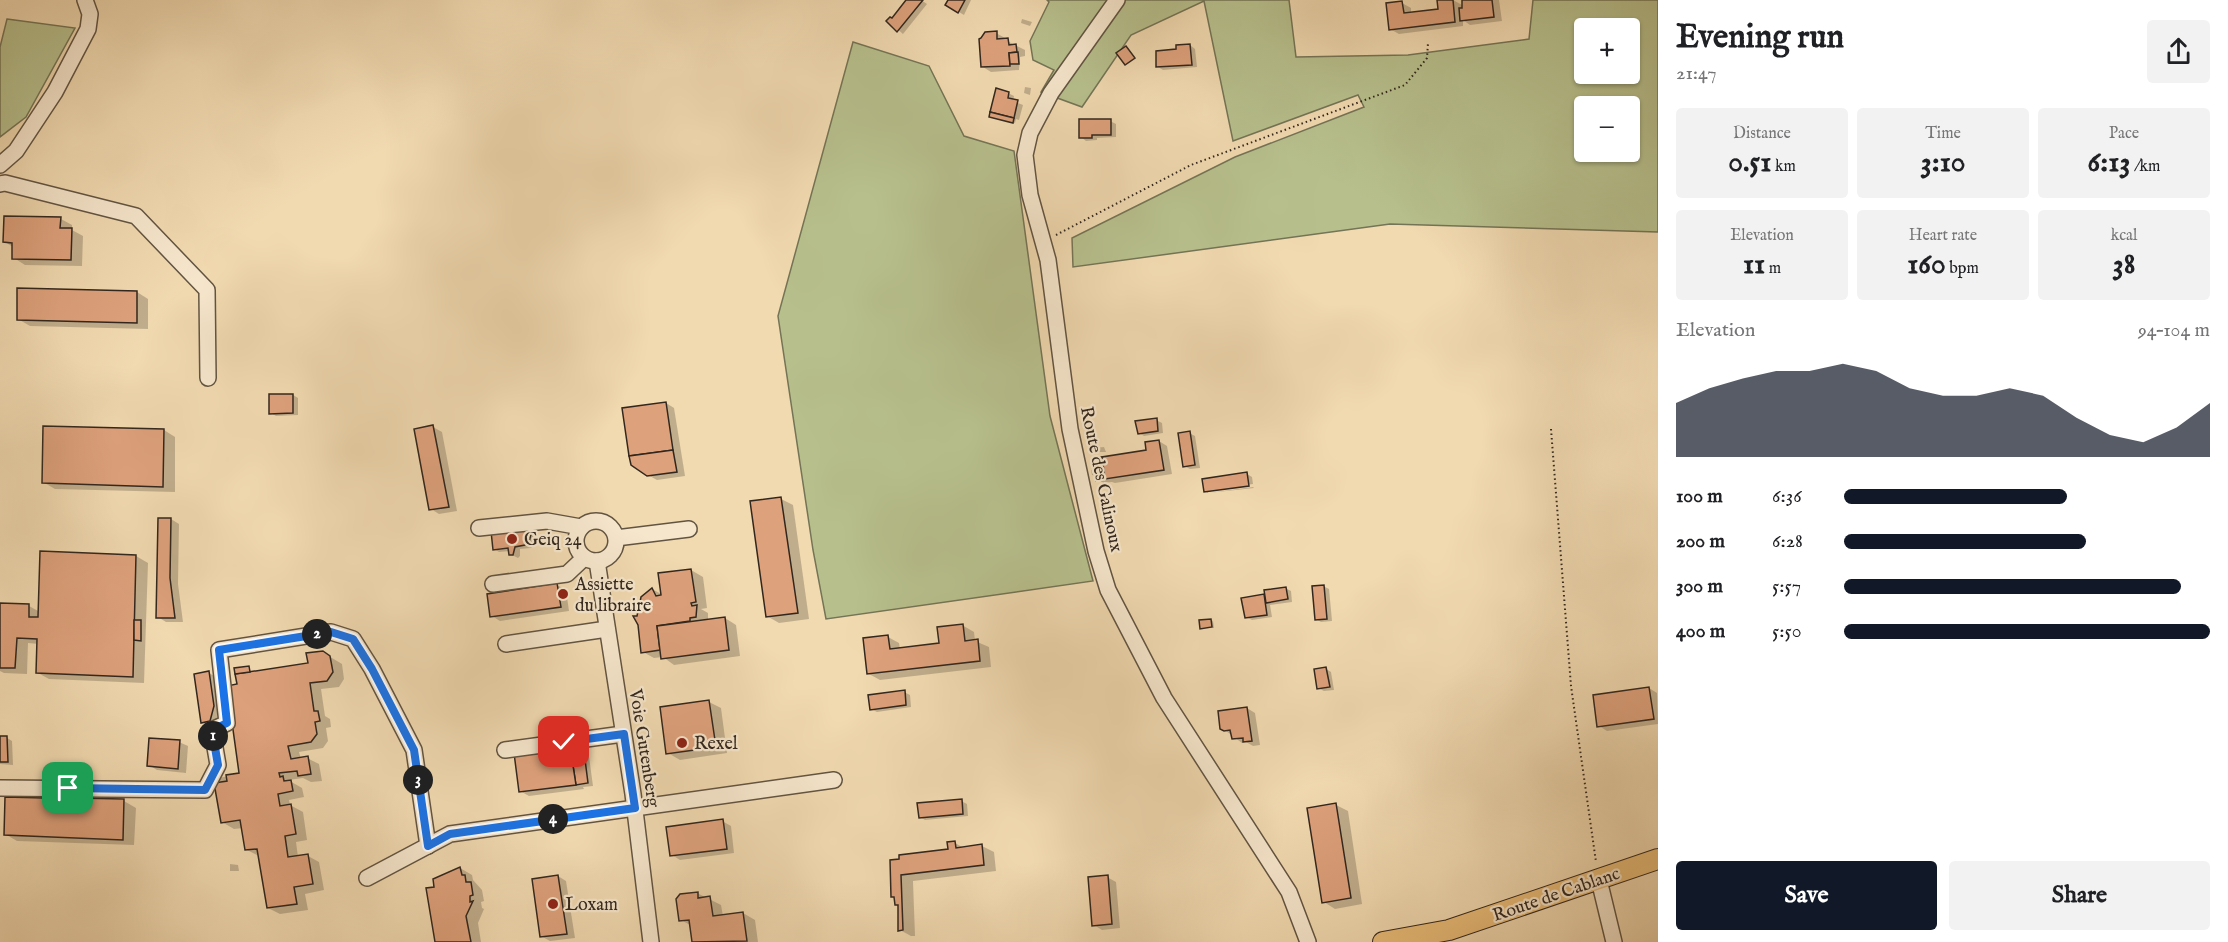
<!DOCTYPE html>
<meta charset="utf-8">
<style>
:root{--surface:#fff;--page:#f2f2f2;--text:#202124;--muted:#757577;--accent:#111827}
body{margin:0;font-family:"IM FELL English",serif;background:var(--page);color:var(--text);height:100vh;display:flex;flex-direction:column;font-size:22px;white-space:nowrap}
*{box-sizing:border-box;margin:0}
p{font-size:20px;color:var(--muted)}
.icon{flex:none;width:33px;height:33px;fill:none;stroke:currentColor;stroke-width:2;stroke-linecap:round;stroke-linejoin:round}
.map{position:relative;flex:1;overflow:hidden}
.drawer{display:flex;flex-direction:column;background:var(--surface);width:570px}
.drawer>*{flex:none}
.controls{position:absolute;left:1574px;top:18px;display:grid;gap:12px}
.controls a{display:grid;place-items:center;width:66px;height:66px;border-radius:6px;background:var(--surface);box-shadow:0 2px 4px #0004;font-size:30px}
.pin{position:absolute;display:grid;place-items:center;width:51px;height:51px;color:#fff;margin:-26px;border-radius:12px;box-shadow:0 3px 9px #0006}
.km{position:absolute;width:30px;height:30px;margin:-15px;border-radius:50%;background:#222;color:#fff;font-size:16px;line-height:30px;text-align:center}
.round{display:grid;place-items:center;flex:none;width:63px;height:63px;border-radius:6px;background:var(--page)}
.head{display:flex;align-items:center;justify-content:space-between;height:102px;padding:0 18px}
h1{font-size:33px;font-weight:700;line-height:45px}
.figures{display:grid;grid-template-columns:repeat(3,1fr);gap:9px;height:102px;padding:6px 18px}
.figures div{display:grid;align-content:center;border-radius:6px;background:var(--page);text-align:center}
.figures b{font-size:30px;font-weight:700}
.figures small{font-size:16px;font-weight:400}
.figures p{font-size:16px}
.chart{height:168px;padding:12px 18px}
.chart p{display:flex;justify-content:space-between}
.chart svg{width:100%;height:108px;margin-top:6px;fill:var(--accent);opacity:.7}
.cta{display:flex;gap:12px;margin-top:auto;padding:12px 18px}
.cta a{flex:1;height:69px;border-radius:6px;background:var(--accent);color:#fff;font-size:24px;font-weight:700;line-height:69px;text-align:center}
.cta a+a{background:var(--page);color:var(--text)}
ul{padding:0 18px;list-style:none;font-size:20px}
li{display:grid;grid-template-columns:96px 72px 1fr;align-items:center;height:45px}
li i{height:15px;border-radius:8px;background:var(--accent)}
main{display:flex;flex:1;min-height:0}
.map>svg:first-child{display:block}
.green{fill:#b7c08d;stroke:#747456;stroke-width:1.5;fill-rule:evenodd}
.shadow{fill:#0003}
.building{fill:#dda17b;stroke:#32271e;stroke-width:1.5}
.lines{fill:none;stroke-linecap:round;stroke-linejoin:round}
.minor-casing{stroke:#625442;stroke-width:18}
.major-casing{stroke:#32271e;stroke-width:22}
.path{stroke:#32271e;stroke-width:2;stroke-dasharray:1.5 3;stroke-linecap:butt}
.minor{stroke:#f6e6cc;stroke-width:15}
.major{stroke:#e8bc78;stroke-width:20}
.route-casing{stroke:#fff;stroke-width:12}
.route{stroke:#1a73e8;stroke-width:8}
.poi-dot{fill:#8f2418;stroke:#f6e6cc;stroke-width:2}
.labels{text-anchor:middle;stroke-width:4.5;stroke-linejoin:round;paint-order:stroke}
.street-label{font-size:18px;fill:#32271e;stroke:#f6e6cc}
.poi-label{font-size:18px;fill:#32271e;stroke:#f6e6cc;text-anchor:start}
</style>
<main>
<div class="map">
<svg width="1658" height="942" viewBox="0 0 1658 942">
<rect width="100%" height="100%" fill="#f1d9b0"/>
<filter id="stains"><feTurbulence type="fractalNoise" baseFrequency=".00333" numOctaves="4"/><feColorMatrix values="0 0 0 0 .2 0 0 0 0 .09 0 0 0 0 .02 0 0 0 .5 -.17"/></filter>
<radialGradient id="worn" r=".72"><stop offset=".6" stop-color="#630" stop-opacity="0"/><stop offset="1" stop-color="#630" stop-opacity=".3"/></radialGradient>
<g class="green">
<path d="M 1047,0 L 1289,0 L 1296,57 L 1408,55 L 1529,39 L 1533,0 L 1658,0 L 1658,232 L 1390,224 L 1073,267 L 1072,238 L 1235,157 L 1364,107 L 1358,95 L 1233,141 L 1204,1 L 1131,35 L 1082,107 L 1041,92 L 1054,70 L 1033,60 L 1030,41 L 1049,2 ZM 1584,28 L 1629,28 L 1629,74 L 1584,74 ZM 1584,106 L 1629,106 L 1629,152 L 1584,152 Z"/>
<polygon points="7,19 75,28 26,117 0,137 0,47"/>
<polygon points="853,42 929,66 964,136 1014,151 1050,416 1093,581 826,619 813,550 778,316"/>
</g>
<g class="shadow">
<polygon points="907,0 921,0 927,4 903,34 888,21 892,20"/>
<polygon points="949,0 971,0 964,15 947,5"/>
<polygon points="1448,0 1453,0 1464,6 1463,0 1499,0 1502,21 1470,25 1463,20 1463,26 1399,34 1390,29 1402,3 1411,8 1411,14 1440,10"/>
<polygon points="1022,19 1032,22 1030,26 1021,23"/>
<polygon points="996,33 1005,38 1005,40 1025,50 1025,56 1020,57 1019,70 991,72 983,67"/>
<polygon points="1190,45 1195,49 1197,67 1163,70 1158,67 1178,50"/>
<polygon points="1025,87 1031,88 1030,95 1024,93"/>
<polygon points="1008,93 1014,96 1013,101 1023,105 1019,120 1016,119 1015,123 993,117"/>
<polygon points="1110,121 1116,124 1116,137 1097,138 1097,140 1086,141 1081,137"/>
<polygon points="61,219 72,225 72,230 83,236 82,266 25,265 14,258 13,247 5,242"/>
<polygon points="137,292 148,299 148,329 30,326 18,319"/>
<polygon points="293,395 298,398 298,415 276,416 271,413"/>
<polygon points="666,403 674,408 685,476 657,480 648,475"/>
<polygon points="1156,420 1162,423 1163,433 1144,436 1139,433"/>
<polygon points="433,427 442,432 457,511 439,514 431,509"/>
<polygon points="164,430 175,437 175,492 55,489 43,482"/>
<polygon points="1189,433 1195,436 1200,468 1190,469 1184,466"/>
<polygon points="1159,441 1167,446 1172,474 1115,483 1112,482 1103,483 1098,480 1097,476 1092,475 1091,470 1096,471 1148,452"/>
<polygon points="1104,447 1106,452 1094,452 1094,448"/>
<polygon points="1247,474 1252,477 1253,484 1208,490 1208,493 1205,491"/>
<polygon points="1253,487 1254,488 1208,493"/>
<polygon points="781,499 793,505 809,619 779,623 767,616"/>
<polygon points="171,519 179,524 178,584 183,622 166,622 158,617"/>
<polygon points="530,533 535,538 534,545 531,548 520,549 520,556 518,558 512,555 511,551 499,552 494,549"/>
<polygon points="42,553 136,556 148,563 144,683 49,679 38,673 39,644 28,643 27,674 4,673 0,671 0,605 29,606 40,612"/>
<polygon points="691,570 703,577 707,608 701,609 708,613 708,621 725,618 736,625 740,656 674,665 663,657 654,658 643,652 638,617 652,589 663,595"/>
<polygon points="557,585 566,590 569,611 500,621 492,616"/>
<polygon points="1323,586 1329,589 1332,621 1321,622 1316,619"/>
<polygon points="1285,588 1291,591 1292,602 1270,605 1272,617 1252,620 1246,617 1243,599 1266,595"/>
<polygon points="1211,620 1213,621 1214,628 1202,628"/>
<polygon points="962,625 974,632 975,641 989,647 991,667 880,680 869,674 888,637 899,643 900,649 941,644"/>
<polygon points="322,652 342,664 344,679 339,687 321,689 325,716 330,719 331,727 326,728 328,741 323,748 299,752 301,759 307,758 319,764 322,781 311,782 303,778 288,780 302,788 304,797 289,800 290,805 303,812 307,840 296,842 298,857 308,856 319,862 324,890 305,894 308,910 280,914 268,908 259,856 247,850 243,828 234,829 222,822 218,778 241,774 238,685 249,668 252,673 309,665"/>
<polygon points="1326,669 1331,672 1334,690 1324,691 1318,688"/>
<polygon points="209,673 214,676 219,710 215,724 208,725 202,722"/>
<polygon points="1649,688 1657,693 1658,724 1607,731 1599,726"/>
<polygon points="904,692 910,695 911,707 877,712 871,709"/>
<polygon points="709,702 721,708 727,753 680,760 668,753"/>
<polygon points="1247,708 1255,713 1260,745 1253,746 1246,742 1242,743 1222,728"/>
<polygon points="0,738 7,738 12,741 13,765 0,764"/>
<polygon points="179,742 188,746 186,773 157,770 149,765"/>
<polygon points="582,746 588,749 593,786 583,787 584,789 529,796 520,791"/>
<polygon points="61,793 68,797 76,793 88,800 124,801 136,808 134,845 17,841 5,834 45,800"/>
<polygon points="961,801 967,804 968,816 925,820 920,817"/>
<polygon points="1336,805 1348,811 1362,904 1335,909 1324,902"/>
<polygon points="722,821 731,826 734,853 680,860 672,855"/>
<polygon points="955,843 964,848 982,846 994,852 996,871 913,881 915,936 911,936 900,930 899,906 896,905 896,898 893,896 892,861 950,850"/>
<polygon points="230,864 238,865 239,871 230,871"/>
<polygon points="460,868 472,875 473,880 482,890 484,901 481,902 482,908 484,909 478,923 481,942 436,942 434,880"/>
<polygon points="558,876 566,881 575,938 550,941 541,936"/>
<polygon points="1107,877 1116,882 1120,928 1102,930 1094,925"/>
<polygon points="697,893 721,905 723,916 743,913 755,920 758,942 694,942 692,926 681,920"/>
</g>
<g class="building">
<polygon points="906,0 923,0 897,32 886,21 890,17 892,18"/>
<polygon points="948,0 965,0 958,13 945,5"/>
<polygon points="1437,0 1453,0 1455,22 1389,30 1386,3 1402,1 1404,13 1438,9"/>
<polygon points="1462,0 1492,0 1494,17 1460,21 1459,8 1462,8"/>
<polygon points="997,31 997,39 1008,38 1009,45 1016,44 1017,52 1009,53 1010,66 981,67 979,39 981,38 985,32"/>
<polygon points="1190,44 1192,65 1156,67 1156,51 1176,49 1176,45"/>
<polygon points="1126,46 1135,58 1125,65 1116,53"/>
<polygon points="1018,52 1019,64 1010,64 1009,53"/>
<polygon points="996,88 1009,92 1008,98 1018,100 1014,118 990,112"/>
<polygon points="990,112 1014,118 1013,123 989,117"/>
<polygon points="1079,119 1111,119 1111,135 1092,135 1092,138 1079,138"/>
<polygon points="4,216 61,217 60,228 72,228 71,260 12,259 12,243 3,242"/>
<polygon points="17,288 137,291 137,323 17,320"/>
<polygon points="269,394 293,394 293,413 269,414"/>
<polygon points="666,402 673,450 629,456 622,408"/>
<polygon points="1157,418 1158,431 1138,434 1135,421"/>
<polygon points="433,425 449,507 429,510 414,429"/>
<polygon points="43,426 164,429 163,487 42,483"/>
<polygon points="1190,431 1195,465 1183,467 1178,433"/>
<polygon points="1159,440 1164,470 1105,479 1102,457 1146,450 1145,442"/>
<polygon points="673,450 677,472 647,476 631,465 629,456"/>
<polygon points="1102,457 1105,479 1096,481 1093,459"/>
<polygon points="1247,472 1249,486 1204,492 1202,479"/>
<polygon points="781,497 798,613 766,617 750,501"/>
<polygon points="158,518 171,518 170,578 175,618 156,618"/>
<polygon points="527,529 531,534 529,542 525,545 515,547 513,555 509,555 508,548 493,550 491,531"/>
<polygon points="40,551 136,555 133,677 36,673 37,639 17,638 15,668 0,668 0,603 29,604 29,617 38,617"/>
<polygon points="691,569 696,602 691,603 692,606 697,605 696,617 690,618 690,621 657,626 660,650 641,653 638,625 633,616 637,616 641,597 652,588 656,596 661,595 658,573"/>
<polygon points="557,583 561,607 490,617 487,594"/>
<polygon points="1324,585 1327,619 1315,620 1312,586"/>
<polygon points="1286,587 1288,599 1266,603 1264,590"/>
<polygon points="1264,594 1267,615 1245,618 1241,598"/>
<polygon points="725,617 729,650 661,659 657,626"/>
<polygon points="1211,619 1212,627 1200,629 1199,620"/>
<polygon points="134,620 141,620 141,641 134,640"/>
<polygon points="963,624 965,641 978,639 980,661 867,674 863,638 888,635 890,649 939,643 937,627"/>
<polygon points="323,651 330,656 333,672 327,681 310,683 314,711 318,711 320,721 315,722 317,734 311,742 288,746 291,759 308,756 311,774 298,776 297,771 279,773 280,777 283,776 284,781 291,780 293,791 278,794 280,806 291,804 296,834 285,836 288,857 308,854 313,884 294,887 297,904 267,908 257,849 245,850 240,820 221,823 214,783 227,781 226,775 239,773 227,686 237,684 235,674 308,663 306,653"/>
<polygon points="249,666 250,672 235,674 234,668"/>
<polygon points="1326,667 1330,687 1317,689 1314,669"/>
<polygon points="209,671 214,706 210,721 201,723 194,674"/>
<polygon points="1649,687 1654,719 1597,727 1593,695"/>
<polygon points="905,690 906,705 870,710 868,695"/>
<polygon points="709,700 716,747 666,754 660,707"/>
<polygon points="1247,707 1252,741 1243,742 1243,738 1232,739 1230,730 1224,731 1220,729 1218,711"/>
<polygon points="0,736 7,736 8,762 0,762"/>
<polygon points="149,738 180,740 178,769 147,766"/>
<polygon points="583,744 588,783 576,785 570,746"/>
<polygon points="570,746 576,785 519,792 514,753"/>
<polygon points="44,791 61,791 61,797 67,797 67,791 76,791 76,798 124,799 123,840 4,835 5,797 44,798"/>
<polygon points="962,799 963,814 919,818 917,803"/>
<polygon points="1336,803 1351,898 1322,903 1307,808"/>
<polygon points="723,819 727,849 670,856 666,827"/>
<polygon points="955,841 956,848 982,844 984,865 901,875 903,930 898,931 898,905 895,905 894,897 891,897 890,860 899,859 899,855 948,849 947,842"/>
<polygon points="460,867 462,875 465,875 466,882 471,882 473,895 470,896 470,902 473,901 466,916 471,942 435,942 426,888 434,887 433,879"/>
<polygon points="558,875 567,934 540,937 532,879"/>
<polygon points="1108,875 1112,924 1092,926 1088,877"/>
<polygon points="698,892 698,898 710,896 713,916 743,912 747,941 692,942 689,920 679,921 676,899 680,894"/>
</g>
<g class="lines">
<defs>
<g id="minor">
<polyline points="1117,0 1051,93 1030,133 1025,155 1030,195 1048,260 1070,429 1096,551 1108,590 1164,698 1289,892 1308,942"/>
<polyline points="0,165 16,151 55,92 88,29 90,14 85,0"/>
<polyline points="0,184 5,183 136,216 207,290 208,378"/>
<circle cx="596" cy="541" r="20"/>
<polyline points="479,528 547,521 581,527"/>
<polyline points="616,538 689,529"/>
<polyline points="597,561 633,794 651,942"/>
<polyline points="493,584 567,574 584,558"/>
<polyline points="506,644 607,629"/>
<polyline points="505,750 623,734"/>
<polyline points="0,788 205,790 218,765 212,730 227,723 219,650 331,632 353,639 372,669 414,750 428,846"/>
<polyline points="367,878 450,834 834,780"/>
<polyline points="1599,880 1614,942"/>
</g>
<polyline id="major" points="1383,942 1449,930 1658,859"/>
</defs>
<use href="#minor" class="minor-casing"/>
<use href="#major" class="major-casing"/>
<g class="path">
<polyline points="1056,235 1191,165 1405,85 1427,58 1428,43"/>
<polyline points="1551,429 1571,686 1596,862"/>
</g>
<use href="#minor" class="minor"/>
<use href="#major" class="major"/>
</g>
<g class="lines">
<defs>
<polyline id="route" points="68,788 205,790 218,765 212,730 227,723 219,650 331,632 353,639 372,669 414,750 428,846 450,834 635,808 624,734 564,742"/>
</defs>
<use href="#route" class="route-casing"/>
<use href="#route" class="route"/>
</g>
<g class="poi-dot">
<circle cx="512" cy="539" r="6"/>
<circle cx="563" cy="594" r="6"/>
<circle cx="682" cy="743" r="6"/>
<circle cx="553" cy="904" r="6"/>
</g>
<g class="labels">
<g class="street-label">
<text transform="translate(1102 479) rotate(78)" y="6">Route des Galinoux</text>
<text transform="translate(645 748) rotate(81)" y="6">Voie Gutenberg</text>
<text transform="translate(1556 894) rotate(-19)" y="6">Route de Cablanc</text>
</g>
<g class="poi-label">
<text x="524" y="545">Geiq 24</text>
<text x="575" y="590">Assiette<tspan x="575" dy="21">du libraire</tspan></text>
<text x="694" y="749">Rexel</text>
<text x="565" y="910">Loxam</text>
</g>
</g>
<rect width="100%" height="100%" filter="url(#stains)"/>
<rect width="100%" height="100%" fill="url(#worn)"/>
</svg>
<div class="controls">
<a>+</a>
<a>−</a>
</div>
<div class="pin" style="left:68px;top:788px;background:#1e9e55"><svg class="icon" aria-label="arrive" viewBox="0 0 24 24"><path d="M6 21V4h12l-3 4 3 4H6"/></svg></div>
<div class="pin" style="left:564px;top:742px;background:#d93025"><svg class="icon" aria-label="check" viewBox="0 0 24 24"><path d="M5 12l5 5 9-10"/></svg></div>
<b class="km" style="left:213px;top:736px">1</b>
<b class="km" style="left:317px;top:634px">2</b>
<b class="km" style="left:418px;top:780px">3</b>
<b class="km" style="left:553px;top:819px">4</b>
</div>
<section class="drawer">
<div class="head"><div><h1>Evening run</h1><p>21:47</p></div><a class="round"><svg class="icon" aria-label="share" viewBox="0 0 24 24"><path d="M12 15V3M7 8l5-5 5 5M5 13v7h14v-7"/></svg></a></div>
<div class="figures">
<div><p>Distance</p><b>0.51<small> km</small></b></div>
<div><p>Time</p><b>3:10</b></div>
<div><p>Pace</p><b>6:13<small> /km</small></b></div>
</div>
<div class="figures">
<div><p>Elevation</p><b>11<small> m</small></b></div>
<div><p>Heart rate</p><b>160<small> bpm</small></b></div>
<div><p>kcal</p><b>38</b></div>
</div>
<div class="chart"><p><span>Elevation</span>94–104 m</p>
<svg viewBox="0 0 160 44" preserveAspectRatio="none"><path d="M0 44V22L10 16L20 12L30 9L40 9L50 6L60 9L70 16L80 19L90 19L100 16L110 19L120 28L130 35L140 38L150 32L160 22V44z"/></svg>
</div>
<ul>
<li><b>100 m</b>6:36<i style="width:61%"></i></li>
<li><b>200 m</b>6:28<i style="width:66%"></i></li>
<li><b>300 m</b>5:57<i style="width:92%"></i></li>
<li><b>400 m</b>5:50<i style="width:100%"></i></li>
</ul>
<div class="cta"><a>Save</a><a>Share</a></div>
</section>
</main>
